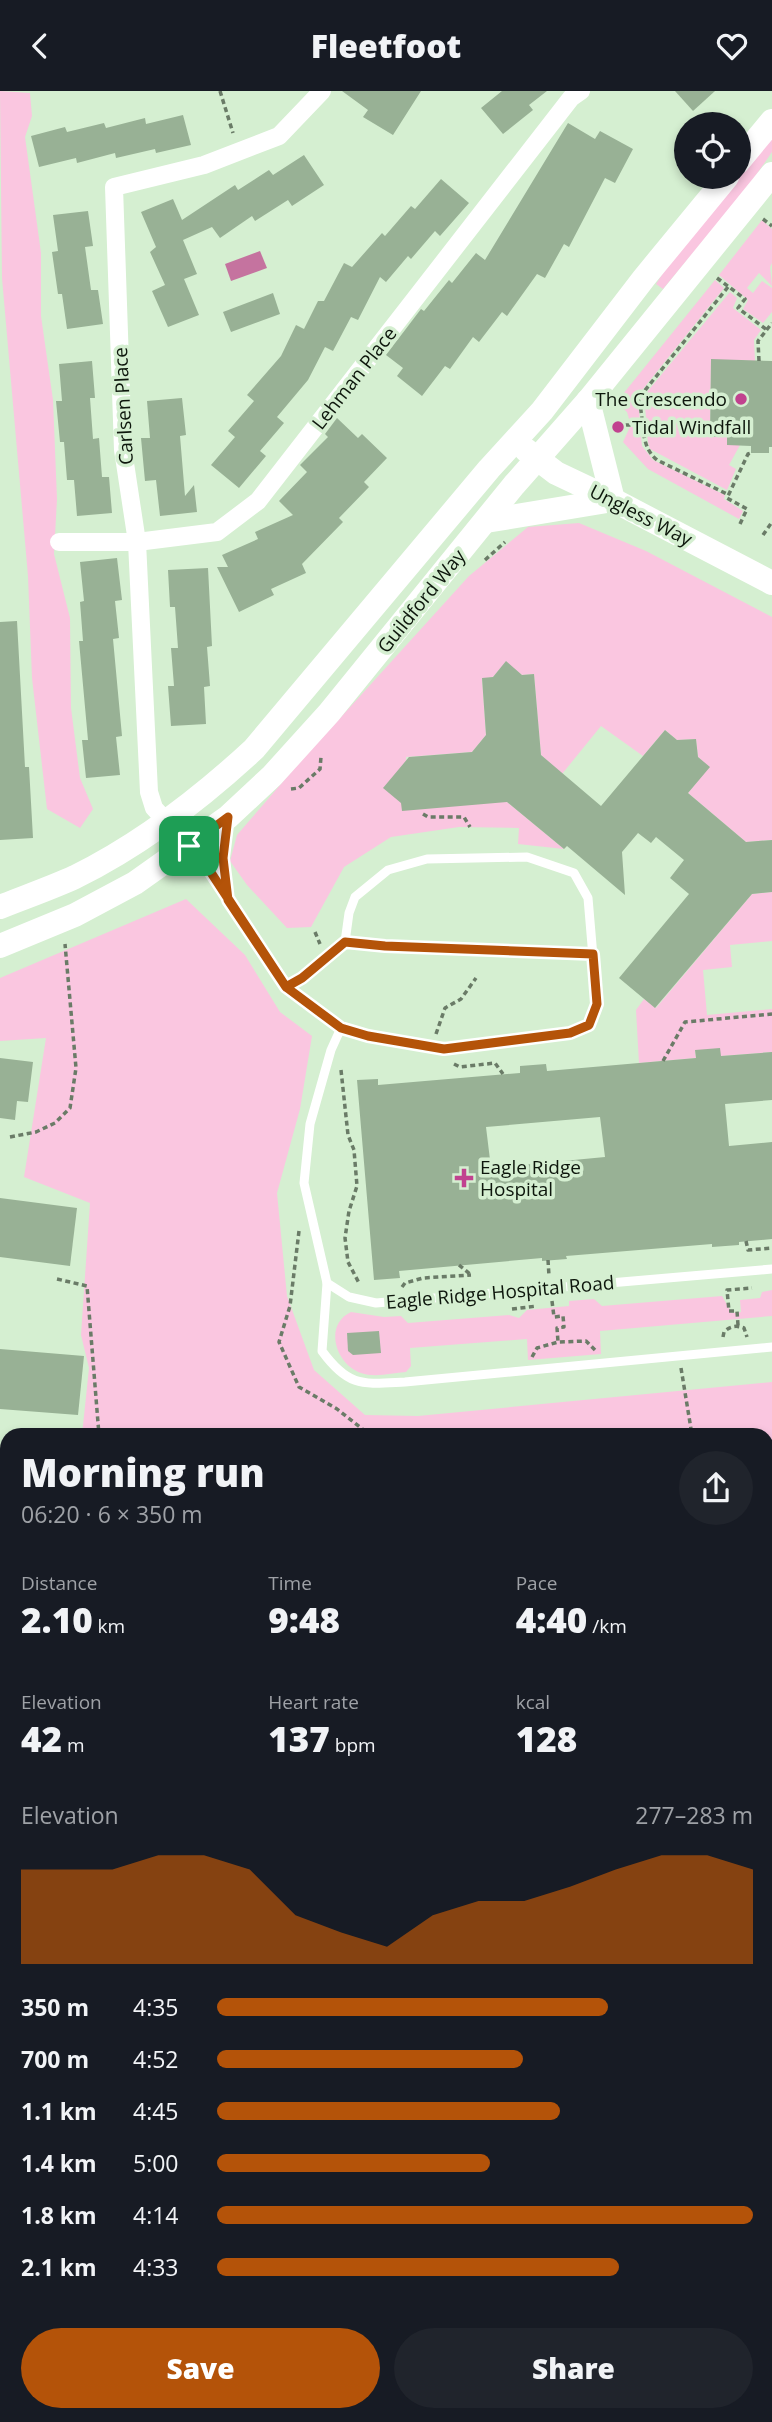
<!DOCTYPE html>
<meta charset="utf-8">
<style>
:root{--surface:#171b24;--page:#20242c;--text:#f1f3f6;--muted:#9ea1a6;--accent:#b45309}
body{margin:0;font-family:"Open Sans",sans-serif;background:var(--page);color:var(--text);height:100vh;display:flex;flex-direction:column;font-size:26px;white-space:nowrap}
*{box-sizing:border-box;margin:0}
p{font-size:23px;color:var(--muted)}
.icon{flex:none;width:38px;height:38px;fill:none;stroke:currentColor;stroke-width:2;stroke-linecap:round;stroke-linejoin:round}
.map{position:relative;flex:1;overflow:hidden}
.details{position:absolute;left:0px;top:1337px;width:774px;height:994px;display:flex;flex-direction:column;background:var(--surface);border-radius:21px 21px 0 0;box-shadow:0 4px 10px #0003}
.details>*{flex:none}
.controls{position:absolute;left:674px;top:21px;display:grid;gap:14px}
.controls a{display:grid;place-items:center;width:77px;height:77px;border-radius:50%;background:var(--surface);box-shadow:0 4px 10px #0003;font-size:35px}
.pin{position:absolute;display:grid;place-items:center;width:60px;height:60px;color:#fff;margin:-30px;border-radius:14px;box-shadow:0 4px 10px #0006}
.round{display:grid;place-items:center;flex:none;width:74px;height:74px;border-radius:37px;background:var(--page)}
.overview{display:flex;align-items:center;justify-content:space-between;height:119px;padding:0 21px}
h1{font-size:38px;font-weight:800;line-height:52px}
.figures{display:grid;grid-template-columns:repeat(3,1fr);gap:10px;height:119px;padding:7px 21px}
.figures div{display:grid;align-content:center}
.figures b{font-size:35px;font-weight:800}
.figures small{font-size:19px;font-weight:400}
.figures p{font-size:19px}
.chart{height:196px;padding:14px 21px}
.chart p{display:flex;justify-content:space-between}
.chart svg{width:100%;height:126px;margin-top:7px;fill:var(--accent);opacity:.7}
.primary-button{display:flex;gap:14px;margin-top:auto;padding:14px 21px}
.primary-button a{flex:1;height:80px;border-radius:42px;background:var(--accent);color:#fff;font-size:28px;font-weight:800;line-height:80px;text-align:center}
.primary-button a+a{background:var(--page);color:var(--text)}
ul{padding:0 21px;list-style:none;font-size:23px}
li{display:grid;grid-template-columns:112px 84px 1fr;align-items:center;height:52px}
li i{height:18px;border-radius:9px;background:var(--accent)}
header{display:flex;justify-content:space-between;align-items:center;height:91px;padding:0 21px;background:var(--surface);font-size:32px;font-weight:800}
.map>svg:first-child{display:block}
.green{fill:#fac6e0}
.water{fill:#c5739f}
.building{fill:#98b195;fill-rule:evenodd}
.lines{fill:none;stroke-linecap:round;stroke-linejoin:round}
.path{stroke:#6a7b67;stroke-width:3.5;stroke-dasharray:5 3.5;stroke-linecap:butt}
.lane{stroke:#fff;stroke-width:9}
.street{stroke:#fff;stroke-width:18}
.secondary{stroke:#fff;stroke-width:24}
.route-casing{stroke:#fff;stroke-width:14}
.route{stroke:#b45309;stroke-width:9}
.poi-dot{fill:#c1428f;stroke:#d5efd1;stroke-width:2.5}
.labels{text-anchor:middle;stroke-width:7;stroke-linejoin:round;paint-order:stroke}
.street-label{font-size:19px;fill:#0d160c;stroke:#d5efd1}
.poi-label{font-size:19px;fill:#0d160c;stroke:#d5efd1;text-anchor:start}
</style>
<header><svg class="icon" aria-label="back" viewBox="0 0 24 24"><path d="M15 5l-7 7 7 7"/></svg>Fleetfoot<svg class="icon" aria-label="heart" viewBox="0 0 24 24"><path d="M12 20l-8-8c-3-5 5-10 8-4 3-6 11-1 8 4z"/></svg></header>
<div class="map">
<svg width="772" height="2331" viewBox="0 0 772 2331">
<rect width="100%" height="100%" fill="#d5efd1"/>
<g class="green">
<polygon points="0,0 30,2 32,25 25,46 41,162 41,225 53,309 57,408 54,463 70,527 71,617 80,687 93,718 80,737 47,718 32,587 28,485 2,187"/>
<polygon points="772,46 772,61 747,97 663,198 656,193 670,171"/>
<polygon points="762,129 772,138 772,172 770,176 772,195 759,182 747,197 753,202 762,190 772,197 772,221 763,232 743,218 748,209 719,184"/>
<polygon points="715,189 724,197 635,308 639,320 640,331 630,331 627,321 617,312 619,308"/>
<path d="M 730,201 L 737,207 L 733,217 L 761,239 L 754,249 L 755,270 L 711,269 L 710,346 L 727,346 L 727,354 L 740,354 L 729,374 L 736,378 L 727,399 L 650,358 C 644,341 649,324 642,307 Z"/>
<polygon points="630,336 640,336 642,355 653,369 725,404 724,408 743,420 739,428 648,378 623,351"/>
<polygon points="579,432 646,460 772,526 772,749 746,751 688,702 709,676 698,666 696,648 677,649 665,639 643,665 601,635 562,683 541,664 534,583 522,584 506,571 493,586 482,588 486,644 472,661 406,666 407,679 507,711 564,758 518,753 519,737 459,736 391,746 344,776 311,836 287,837 247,794 230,770 237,744 293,679 469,485 528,436"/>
<polygon points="772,801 772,850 730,854 732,876 703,879 707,924 772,918 772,961 721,965 695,960 696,967 639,972 636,919 644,908 656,917 752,803"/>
<polygon points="186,808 245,864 280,921 312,945 300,1018 277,1102 287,1205 314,1279 365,1324 418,1325 772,1291 772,1439 767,1439 766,1344 82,1344 89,1277 81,1244 90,1112 24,1086 46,947 0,950 0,887"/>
<path d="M 772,1199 L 772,1225 L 600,1240 L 601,1263 L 528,1269 L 527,1248 L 410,1257 L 411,1275 L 406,1281 C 392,1282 375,1287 361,1282 C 336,1274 323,1234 351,1221 L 384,1226 L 401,1225 L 408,1232 L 509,1224 L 519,1227 L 527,1219 L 569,1215 L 569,1210 L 594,1208 L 602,1215 L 722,1205 L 732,1222 L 741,1221 L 740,1209 L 760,1207 L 762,1201 Z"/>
<polygon points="767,1715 772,1715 772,1783 767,1782"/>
<polygon points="767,2116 772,2116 772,2205 767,2206"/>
<polygon points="201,2324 600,2324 604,2331 202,2331"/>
</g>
<polygon class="water" points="260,160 267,177 231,190 225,173"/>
<g class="building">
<polygon points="342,0 421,0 393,44 363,26 368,19"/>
<polygon points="502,0 547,0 529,14 533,19 503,43 481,17"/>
<polygon points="675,0 715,0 693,20"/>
<polygon points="183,24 191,54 156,62 155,58 116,67 115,62 77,72 76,67 39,76 31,45 65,36 67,41 104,32 106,37 145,27 146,33"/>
<polygon points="568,32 595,48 600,40 633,58 615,92 605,87 569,156 564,153 545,187 537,183 507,225 502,221 479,251 473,246 450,278 445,275 422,305 397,285 403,277 386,264 421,218 424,220 449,189 452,192 476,162 485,169"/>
<polygon points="304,64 324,94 292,115 288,109 255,130 252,125 220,147 212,136 183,149 197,183 184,188 199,224 168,236 152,200 165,194 150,161 156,156 141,121 173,108 182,129 235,94 238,99 269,79 273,84"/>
<polygon points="441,88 469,112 440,145 435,140 411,168 408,165 386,191 380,186 358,229 351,226 333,260 325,256 308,289 277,326 284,332 260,360 266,365 239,397 211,374 235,346 228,340 254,310 247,304 281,265 296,234 304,238 318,210 324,210 344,172 352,176 382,142 385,145 411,115 415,118"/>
<polygon points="88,120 93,155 85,156 91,199 98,199 103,233 67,238 62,203 58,203 52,161 58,160 53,124"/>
<polygon points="273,202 280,223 231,241 223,221"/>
<polygon points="711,268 772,270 772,356 769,356 769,362 751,362 751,355 727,354 727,346 710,346"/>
<polygon points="92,270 95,307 90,307 93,348 99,347 102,386 109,386 112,422 77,425 74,389 67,389 64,351 60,351 56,310 62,310 59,273"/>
<polygon points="182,307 186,344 180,345 185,405 194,394 197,421 160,425 156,389 145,390 141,347 150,347 147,310"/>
<polygon points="337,327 358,347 362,343 387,367 364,391 369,396 339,427 343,431 302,473 306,482 271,498 274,504 239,521 217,476 228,476 222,464 258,448 255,441 293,424 279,410 307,381 300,374 328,346 325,343"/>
<polygon points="117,467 122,509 115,510 119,547 113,548 122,645 116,646 120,684 86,687 82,649 88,649 79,550 83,550 80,511 84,510 80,471"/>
<polygon points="208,477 212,555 207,556 210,595 204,596 206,633 171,635 168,595 174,595 171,557 178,557 175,516 170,516 168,479"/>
<polygon points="17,530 25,676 29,676 33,747 0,749 0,531"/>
<polygon points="506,570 522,584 534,583 541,664 601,715 665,639 677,649 696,648 698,666 710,676 688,702 746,751 772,749 772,801 752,803 655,917 619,887 689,803 670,787 684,769 656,746 651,752 638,742 622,761 625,804 567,755 564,758 507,711 402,720 401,712 383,697 409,666 472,661 486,644 482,587 493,586"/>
<path d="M 720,957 L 721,965 L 772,961 L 772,1009 L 725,1013 L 729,1055 L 772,1051 L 772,1148 L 739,1151 L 739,1154 L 712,1156 L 712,1153 L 566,1165 L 567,1168 L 542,1170 L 542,1167 L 399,1180 L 400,1187 L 374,1189 L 357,989 L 378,988 L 378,994 L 520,982 L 520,975 L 546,973 L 547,980 L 639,972 L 696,967 L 695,959 ZM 600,1026 L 605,1066 L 491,1077 L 486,1036 Z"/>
<polygon points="0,967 33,971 28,1011 17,1010 15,1029 0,1027"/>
<polygon points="0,1107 77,1117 70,1175 0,1166"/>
<polygon points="379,1240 381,1262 353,1264 348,1260 347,1242"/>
<polygon points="0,1258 84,1265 78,1324 0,1318"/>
</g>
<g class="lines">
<g class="path">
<polyline points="220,0 233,42"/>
<polyline points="763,128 772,135"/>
<polyline points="717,187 745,208 738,217 767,239"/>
<path d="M 728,196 L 638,308 C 646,330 638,353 657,369 L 729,404"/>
<polyline points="759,270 758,250 772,232"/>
<polyline points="617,334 643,334"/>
<polyline points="740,433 747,418 727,407 748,363 751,362"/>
<polyline points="763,444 772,431"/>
<polyline points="485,469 505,451"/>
<polyline points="291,698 299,697 320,678 321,666"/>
<polyline points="423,723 428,726 464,726 470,736"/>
<polyline points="315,841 320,853"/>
<polyline points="436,943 445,917 461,908 476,887"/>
<polyline points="663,970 685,931 772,923"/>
<polyline points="454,973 460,976 495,972 503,983"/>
<polyline points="341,979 348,1044 354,1059 357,1095 349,1120 345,1147 348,1171 359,1192"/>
<polyline points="10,1046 36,1041 55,1032 70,1017 76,977 65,853"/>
<polyline points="299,1140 290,1215 279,1251 299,1296 337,1318 370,1344"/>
<polyline points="746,1150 748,1159 772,1157"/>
<polyline points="548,1169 549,1185"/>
<polyline points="459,1174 470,1183"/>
<polyline points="57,1188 87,1195 99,1344"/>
<polyline points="402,1196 405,1192 423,1187 471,1184"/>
<polyline points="552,1210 554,1226 563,1225 564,1236 557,1237 558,1251"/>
<polyline points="512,1218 537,1215"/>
<polyline points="738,1234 737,1220 729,1220 727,1199 752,1197"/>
<path d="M 723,1246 L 724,1241 C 730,1235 736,1234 744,1237 L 747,1246"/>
<polyline points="532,1266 537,1257 558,1251 586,1250 595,1259"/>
<polyline points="681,1277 692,1344"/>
<polyline points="75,1339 97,1339"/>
<polyline points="766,1442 772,1442"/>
<polyline points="766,1876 772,1873"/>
<polyline points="766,2157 772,2157"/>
<polyline points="600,2324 603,2331"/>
</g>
<g class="lane">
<polyline points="226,734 223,767 227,804"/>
<path d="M 189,755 L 208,777 L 286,896 L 341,937 L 331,959 L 310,1033 L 304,1092 L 327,1192 L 322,1260 C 349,1297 363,1293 405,1291 L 772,1256"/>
<polyline points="345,851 385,855 593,863"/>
<polyline points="286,896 302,887 345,851 349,822 355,806 388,779 427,768 527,766 574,782 588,807 597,913 589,934 570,942 444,958 368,945 341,937"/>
<polyline points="327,1192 349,1206 376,1212 772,1178"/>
</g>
<g class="street">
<polyline points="59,451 137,451 217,441 258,410 571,7 581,0"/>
<polyline points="189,755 154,717 149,701 137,451 123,359 114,96 204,74 279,45 322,0"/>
<polyline points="766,1933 772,1944"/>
<polyline points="0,1945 7,1950"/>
<polyline points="766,1998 772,1997"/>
</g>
<g class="secondary">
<polyline points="738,71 772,30"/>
<polyline points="588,310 613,409"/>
<polyline points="526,359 556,382 613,409 772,492"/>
<polyline points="486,430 613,409"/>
<path d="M 0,816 C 25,806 51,797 75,786 C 142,753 200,708 254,658 L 489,378 L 542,320 L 644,187 L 727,86"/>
<polyline points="0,855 75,824 135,792 228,726 272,685 329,622 514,394 588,310 772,83"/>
<polyline points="0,1575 7,1579"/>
<polyline points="766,1667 772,1667"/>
<polyline points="766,1686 772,1686"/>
</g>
</g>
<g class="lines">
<defs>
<polyline id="route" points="189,755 208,777 286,896 341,937 368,945 444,958 570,942 589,934 597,913 593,863 385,855 345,851 302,887 286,896 228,809 223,767 228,726 189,755"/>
</defs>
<use href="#route" class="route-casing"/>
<use href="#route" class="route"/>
</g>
<g class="poi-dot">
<circle cx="741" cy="308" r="7"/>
<circle cx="618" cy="336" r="7"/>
<path d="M460.5 1076.5h7v7h7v7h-7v7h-7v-7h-7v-7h7z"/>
</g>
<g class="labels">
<g class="street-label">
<text transform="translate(354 287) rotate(-52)" y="7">Lehman Place</text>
<text transform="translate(123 315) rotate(-93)" y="7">Carlsen Place</text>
<text transform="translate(641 424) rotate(27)" y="7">Ungless Way</text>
<text transform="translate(421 510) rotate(-51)" y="7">Guildford Way</text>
<text transform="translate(500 1201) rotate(-5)" y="7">Eagle Ridge Hospital Road</text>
</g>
<g class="poi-label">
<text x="727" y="315" text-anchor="end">The Crescendo</text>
<text x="632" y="343">Tidal Windfall</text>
<text x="480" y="1083">Eagle Ridge<tspan x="480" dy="22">Hospital</tspan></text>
</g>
</g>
</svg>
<div class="controls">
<a><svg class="icon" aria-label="locate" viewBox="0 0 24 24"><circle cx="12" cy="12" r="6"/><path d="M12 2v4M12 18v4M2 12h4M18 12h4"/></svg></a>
</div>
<div class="pin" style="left:189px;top:755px;background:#1e9e55"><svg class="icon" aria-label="arrive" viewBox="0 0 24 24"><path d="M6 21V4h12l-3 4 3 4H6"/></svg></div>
<section class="details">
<div class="overview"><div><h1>Morning run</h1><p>06:20 · 6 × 350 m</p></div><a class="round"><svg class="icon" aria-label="share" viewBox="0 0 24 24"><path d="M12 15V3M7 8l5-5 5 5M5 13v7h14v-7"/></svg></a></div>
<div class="figures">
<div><p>Distance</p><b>2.10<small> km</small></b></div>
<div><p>Time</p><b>9:48</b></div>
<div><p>Pace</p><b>4:40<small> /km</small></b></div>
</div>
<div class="figures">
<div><p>Elevation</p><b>42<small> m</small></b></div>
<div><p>Heart rate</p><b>137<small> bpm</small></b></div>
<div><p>kcal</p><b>128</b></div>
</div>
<div class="chart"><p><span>Elevation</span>277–283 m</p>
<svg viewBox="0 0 160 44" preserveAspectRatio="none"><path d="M0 44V11L10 11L20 11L30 6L40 6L50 11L60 27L70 33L80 38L90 27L100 22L110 22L120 17L130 11L140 6L150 6L160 11V44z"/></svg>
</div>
<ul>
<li><b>350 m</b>4:35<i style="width:73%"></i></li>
<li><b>700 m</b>4:52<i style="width:57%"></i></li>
<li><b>1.1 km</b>4:45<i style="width:64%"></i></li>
<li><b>1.4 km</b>5:00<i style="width:51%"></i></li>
<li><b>1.8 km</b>4:14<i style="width:100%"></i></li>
<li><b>2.1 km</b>4:33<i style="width:75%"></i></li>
</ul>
<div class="primary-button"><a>Save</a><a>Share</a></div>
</section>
</div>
